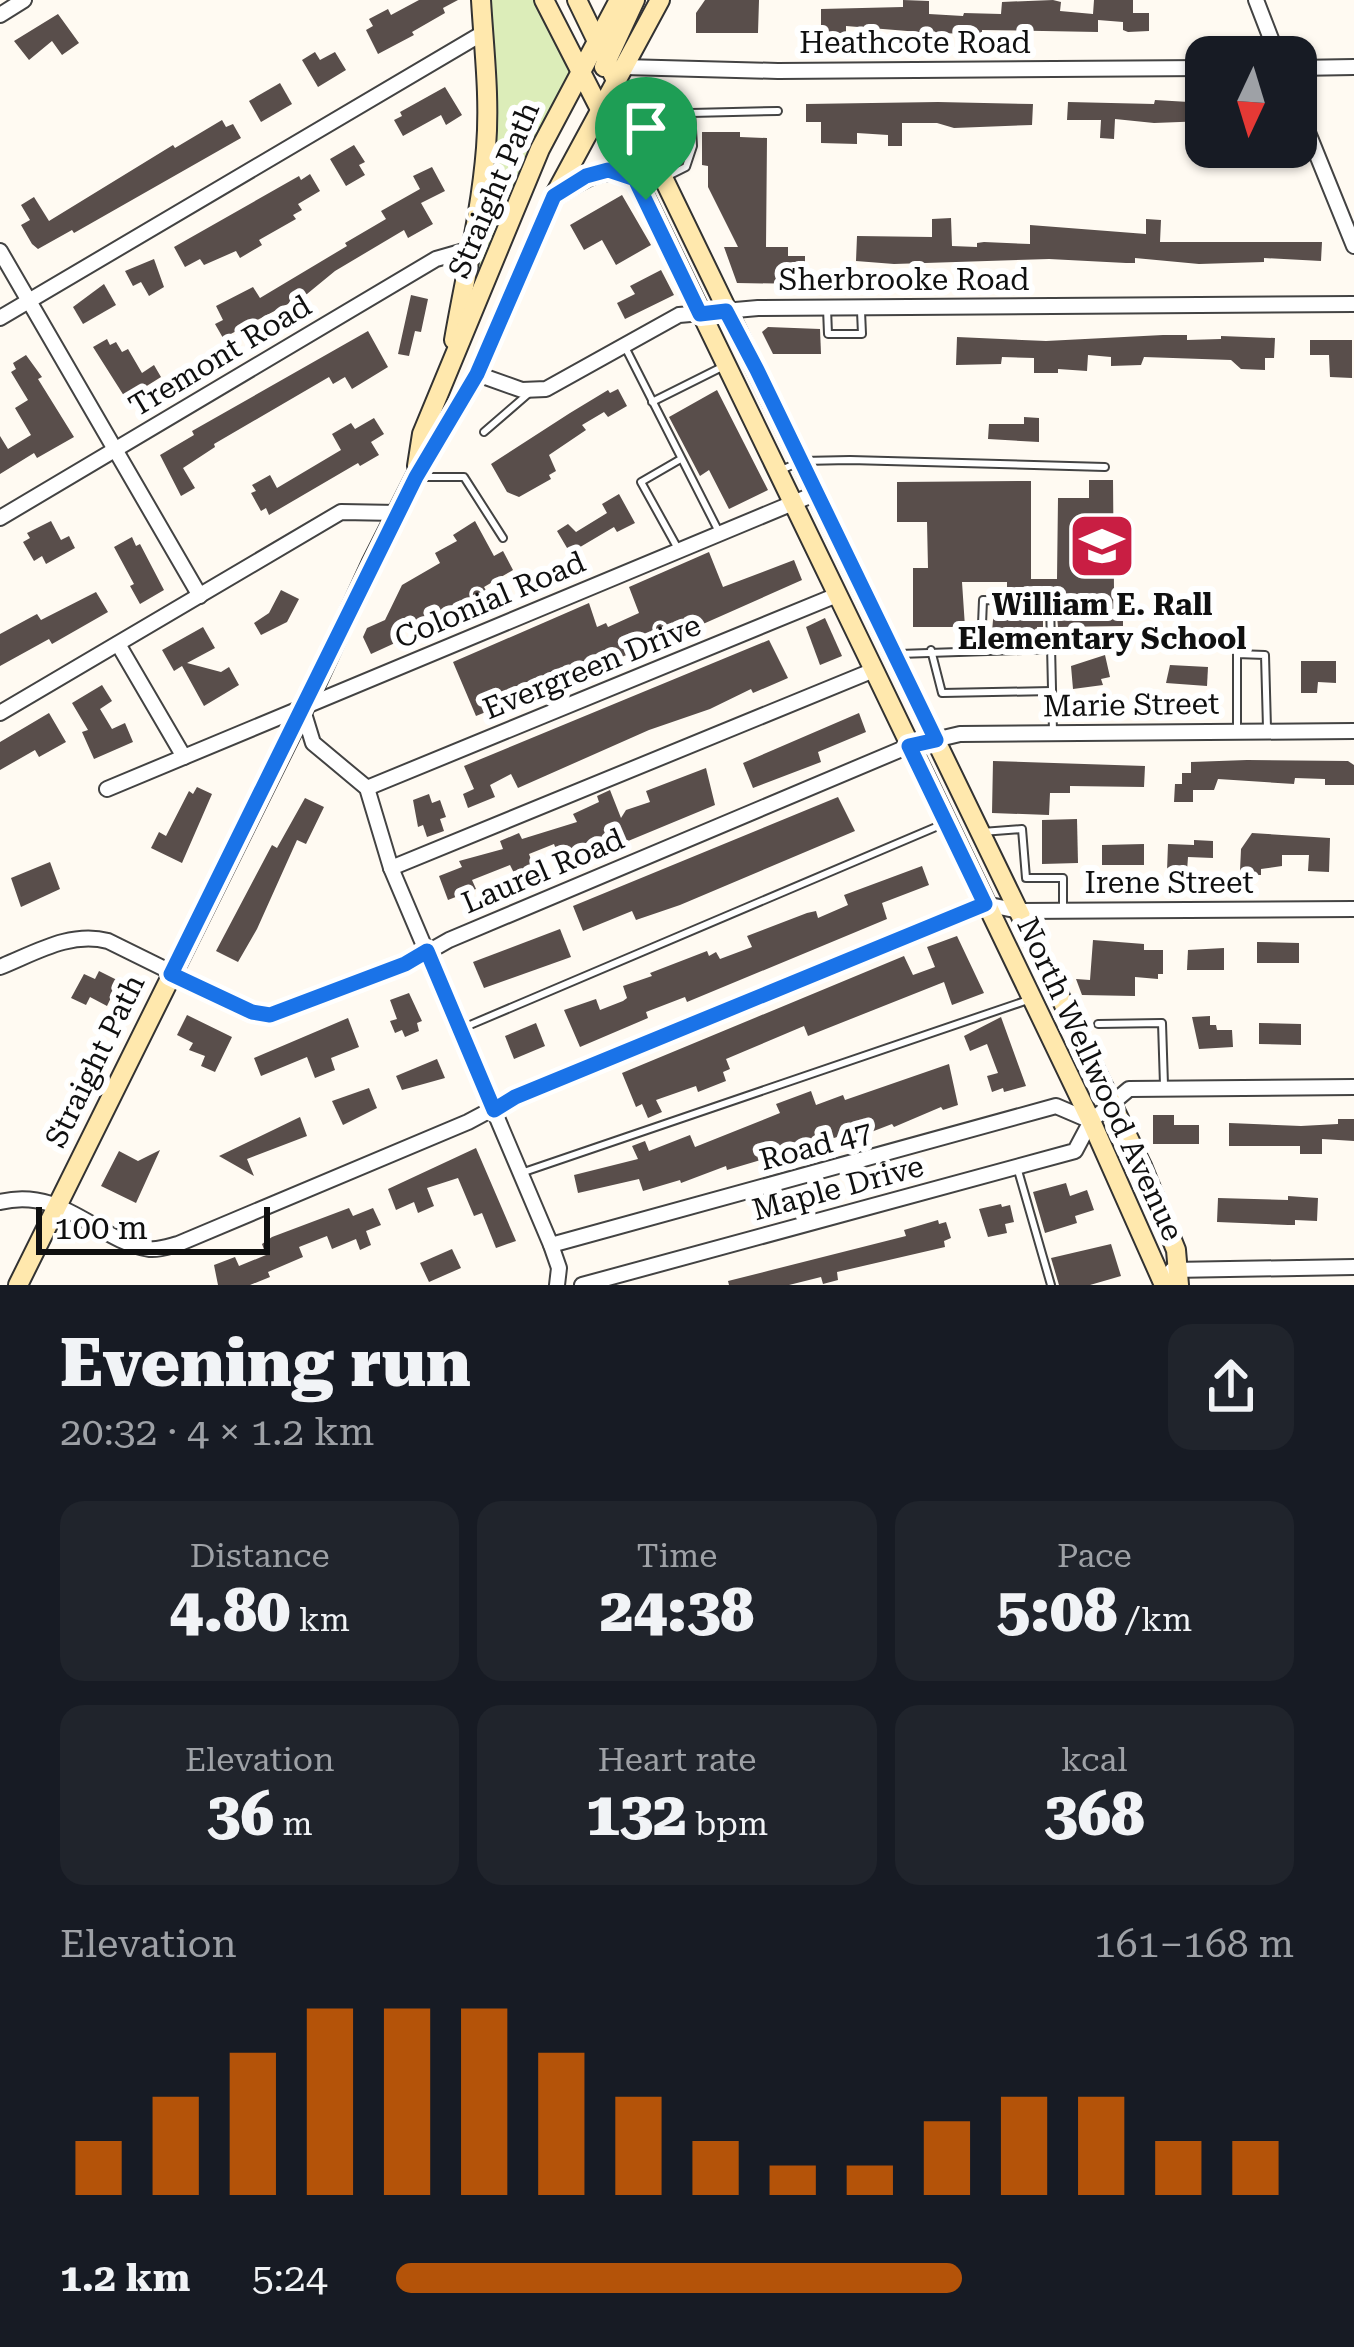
<!DOCTYPE html>
<meta charset="utf-8">
<style>
:root{--surface:#171b24;--page:#20242c;--text:#f1f3f6;--muted:#9ea1a6;--accent:#b45309}
body{margin:0;font-family:"Roboto Serif",serif;background:var(--page);color:var(--text);height:100vh;display:flex;flex-direction:column;font-size:45px;white-space:nowrap}
*{box-sizing:border-box;margin:0}
p{font-size:39px;color:var(--muted)}
.icon{flex:none;width:66px;height:66px;fill:none;stroke:currentColor;stroke-width:2;stroke-linecap:round;stroke-linejoin:round}
.map{position:relative;height:1285px;overflow:hidden}
.panel{display:flex;flex-direction:column;background:var(--surface);flex:1}
.panel>*{flex:none}
.needle{width:78px;rotate:184deg}
.tools{position:absolute;left:1185px;top:36px;display:grid;gap:24px}
.tools a{display:grid;place-items:center;width:132px;height:132px;border-radius:24px;background:var(--surface);box-shadow:0 3px 9px #0004;font-size:60px}
.scale{position:absolute;left:36px;bottom:30px;width:234px;box-sizing:border-box;padding-left:12px;border:6px solid #101010;border-top:0;font-size:33px;line-height:42px;white-space:nowrap;color:#101010;-webkit-text-stroke:9px #fff;paint-order:stroke}
.pin{position:absolute;display:grid;place-items:center;width:102px;height:102px;color:#fff;margin:-123px -51px;border-radius:50% 50% 50% 0;rotate:-45deg;box-shadow:0 0 12px #0007}
.pin .icon{rotate:45deg}
.round{display:grid;place-items:center;flex:none;width:126px;height:126px;border-radius:24px;background:var(--page)}
.head{display:flex;align-items:center;justify-content:space-between;height:204px;padding:0 60px}
h1{font-size:66px;font-weight:800;line-height:90px}
.stats{display:grid;grid-template-columns:repeat(3,1fr);gap:18px;height:204px;padding:12px 60px}
.stats div{display:grid;align-content:center;border-radius:24px;background:var(--page);text-align:center}
.stats b{font-size:60px;font-weight:800}
.stats small{font-size:33px;font-weight:400}
.stats p{font-size:33px}
.chart{height:336px;padding:24px 60px}
.chart p{display:flex;justify-content:space-between}
.chart svg{width:100%;height:216px;margin-top:12px;stroke:var(--accent);stroke-width:6}
ul{padding:0 60px;list-style:none;font-size:39px}
li{display:grid;grid-template-columns:192px 144px 1fr;align-items:center;height:90px}
li i{height:30px;border-radius:15px;background:var(--accent)}
.map>svg:first-child{display:block}
.green{fill:#dcedb9}
.building{fill:#594e4b}
.lines{fill:none;stroke-linecap:round;stroke-linejoin:round}
.lane-casing{stroke:#434343;stroke-width:10}
.street-casing{stroke:#434343;stroke-width:18}
.secondary-casing{stroke:#323232;stroke-width:22}
.lane{stroke:#fff;stroke-width:6}
.street{stroke:#fff;stroke-width:14}
.secondary{stroke:#ffe8ad;stroke-width:18}
.route-casing{stroke:#fff;stroke-width:24}
.route{stroke:#1a73e8;stroke-width:15}
.labels{text-anchor:middle;stroke-width:12;stroke-linejoin:round;paint-order:stroke}
.street-label{font-size:30px;fill:#101010;stroke:#fff}
.poi-label{font-size:30px;font-weight:bold;fill:#101010;stroke:#fff}
</style>
<div class="map">
<svg width="1354" height="1285" viewBox="0 0 1354 1285">
<rect width="100%" height="100%" fill="#fffaf2"/>
<path class="green" d="M 486,0 L 536,0 L 572,73 C 523,146 497,233 466,315 L 493,157 Z"/>
<g class="building">
<polygon points="419,0 458,0 443,8 445,13 412,32 414,35 378,54 366,30 373,26 369,19 388,9 391,15"/>
<polygon points="705,0 759,0 758,33 696,33 696,13"/>
<polygon points="903,0 929,1 929,14 963,16 964,13 1001,14 1002,2 1053,0 1061,2 1060,11 1093,14 1094,0 1133,0 1133,13 1149,13 1149,31 1128,32 1123,30 1123,22 1098,20 1098,32 982,30 982,34 932,33 846,26 846,33 821,33 821,9 903,7"/>
<polygon points="58,14 79,43 62,55 52,41 29,60 14,41"/>
<polygon points="315,52 320,60 335,52 346,70 318,87 302,60"/>
<polygon points="280,83 292,104 261,122 249,101"/>
<polygon points="445,87 462,115 446,125 441,115 403,136 394,120 402,116 400,112"/>
<polygon points="1155,100 1206,103 1206,121 1154,123 1115,119 1114,139 1100,138 1101,120 1067,120 1068,102 1154,104"/>
<polygon points="938,102 1033,104 1032,125 954,128 937,123 902,123 902,146 888,146 888,135 857,133 857,144 821,143 821,122 806,122 806,104"/>
<polygon points="222,120 226,127 233,124 241,138 74,233 72,230 38,249 32,244 21,225 30,220 21,205 34,197 49,221 173,145 175,148"/>
<polygon points="702,132 740,132 740,137 767,138 766,247 788,247 788,256 805,256 805,284 737,283 724,247 738,247 708,187 708,166 702,165"/>
<polygon points="354,145 365,162 359,165 365,175 346,186 330,159"/>
<polygon points="432,167 445,191 421,203 433,224 408,238 404,230 335,271 307,294 223,338 215,324 223,320 216,306 253,287 260,298 347,246 345,243 386,219 381,211 420,189 413,176"/>
<polygon points="310,174 320,191 298,204 302,210 293,215 296,219 259,240 262,245 240,258 236,251 204,265 200,259 185,267 174,247 299,176 301,180"/>
<polygon points="622,195 651,245 616,265 602,240 584,250 570,225"/>
<polygon points="951,218 952,246 977,247 977,243 984,242 1030,244 1030,225 1146,234 1146,219 1161,220 1160,242 1322,242 1321,261 1264,258 1264,262 1199,264 1135,258 1135,263 1126,263 1049,259 894,264 856,261 857,236 932,237 932,219"/>
<polygon points="154,259 164,287 149,296 141,282 133,286 125,271"/>
<polygon points="661,270 674,295 625,319 617,303 635,294 630,286"/>
<polygon points="104,284 116,305 83,324 73,307"/>
<polygon points="411,295 428,299 421,332 415,331 409,356 398,354"/>
<polygon points="768,327 820,329 821,354 773,354 762,332"/>
<polygon points="368,331 388,367 352,389 345,377 333,384 329,377 214,444 215,447 183,468 195,488 181,496 160,455 194,435 192,431"/>
<polygon points="1163,335 1187,335 1187,340 1221,339 1221,336 1275,338 1274,358 1265,358 1265,370 1241,369 1231,360 1144,357 1141,365 1111,366 1111,357 1088,355 1087,371 1058,369 1058,373 1034,373 1034,358 1002,357 1001,364 956,365 957,337 1046,341"/>
<polygon points="107,339 110,345 116,342 122,352 128,349 142,373 154,365 161,377 126,399 93,347"/>
<polygon points="1310,340 1352,340 1352,378 1330,377 1329,355 1310,355"/>
<polygon points="26,355 42,377 38,379 74,437 37,458 34,453 0,474 0,436 8,449 31,435 15,408 28,400 11,372 16,369 13,363"/>
<polygon points="618,389 627,406 608,417 604,412 582,425 586,430 549,455 556,471 549,475 551,479 519,497 507,492 491,464 570,413 608,390 610,393"/>
<polygon points="717,390 768,490 729,509 709,470 700,476 669,417"/>
<polygon points="1024,417 1039,418 1039,442 988,439 989,424 1024,424"/>
<polygon points="374,418 384,434 371,442 379,455 360,466 358,463 269,515 266,508 261,511 251,493 256,491 252,485 270,475 277,488 341,450 332,434 351,423 355,429"/>
<polygon points="1089,480 1113,480 1114,589 1123,589 1123,626 1058,627 1055,596 1007,593 1007,582 962,582 965,627 913,627 913,568 928,568 927,522 897,522 897,482 1031,481 1031,579 1057,579 1058,498 1089,498"/>
<polygon points="619,494 635,523 617,532 614,527 570,553 557,531 568,524 576,532 607,513 602,504"/>
<polygon points="51,521 61,540 69,536 75,548 46,564 42,556 34,561 23,542 30,538 27,533"/>
<polygon points="475,521 494,556 503,551 513,570 484,587 487,592 462,602 465,609 446,618 444,614 392,637 395,643 371,654 363,637 367,628 385,620 402,585 440,563 435,553 457,541 453,535"/>
<polygon points="132,537 136,546 140,544 164,590 140,604 130,586 134,584 114,547"/>
<polygon points="709,552 723,587 794,560 802,580 703,624 476,716 453,662 589,603 597,627 606,623 608,627 639,613 629,587"/>
<polygon points="281,590 299,599 287,622 261,635 254,623 269,613"/>
<polygon points="96,592 108,612 52,644 49,639 0,666 0,634 37,614 41,620"/>
<polygon points="994,608 1043,609 1043,627 1037,627 1037,633 992,632"/>
<polygon points="825,618 842,656 820,665 806,627"/>
<polygon points="203,627 215,648 187,663 221,672 229,667 239,685 204,706 182,666 174,671 162,650"/>
<polygon points="769,640 788,678 753,693 751,689 710,709 649,730 518,788 511,774 490,785 495,797 468,808 463,794 474,789 464,766"/>
<polygon points="1105,655 1110,677 1101,679 1103,685 1073,689 1071,666"/>
<polygon points="1301,661 1336,661 1336,683 1318,682 1317,693 1301,693"/>
<polygon points="1170,665 1208,667 1207,686 1166,683"/>
<polygon points="102,685 112,701 100,709 112,729 125,723 133,742 94,759 82,732 88,730 72,703"/>
<polygon points="49,713 66,742 39,757 35,750 0,770 0,742"/>
<polygon points="859,713 866,732 818,752 821,762 753,788 743,763"/>
<polygon points="1247,760 1348,761 1354,765 1354,785 1325,785 1325,779 1295,778 1294,784 1218,779 1214,790 1193,790 1193,802 1174,802 1175,784 1182,784 1182,773 1191,773 1191,762"/>
<polygon points="993,761 1145,766 1144,787 1070,786 1070,793 1050,793 1049,815 992,813"/>
<polygon points="706,768 715,805 563,868 554,844 529,854 533,865 514,873 510,865 472,880 476,889 448,900 439,876 462,867 459,861 503,849 500,841 519,833 522,839 577,822 573,814 599,802 597,796 610,790 621,818 626,810 650,802 646,791"/>
<polygon points="197,787 212,794 182,863 151,848 159,832 166,836 189,791 193,794"/>
<polygon points="429,794 432,803 440,800 446,817 440,819 444,831 427,837 423,825 418,827 413,800"/>
<polygon points="838,797 855,831 680,905 636,920 632,911 583,931 573,906"/>
<polygon points="305,798 324,807 306,844 297,840 257,929 238,962 216,951 272,845 277,848"/>
<polygon points="1077,819 1078,863 1042,864 1042,820"/>
<polygon points="1252,833 1330,838 1329,872 1308,871 1309,855 1282,855 1282,866 1261,869 1261,875 1246,875 1246,871 1240,871 1241,849"/>
<polygon points="1194,840 1213,841 1213,858 1188,857 1187,871 1167,871 1168,844 1194,845"/>
<polygon points="1144,844 1144,865 1102,865 1102,845"/>
<polygon points="50,862 60,889 21,907 11,878"/>
<polygon points="922,866 929,885 882,903 887,919 687,1002 685,997 646,1012 648,1018 580,1047 564,1010 596,999 600,1010 623,1001 627,998 623,986 652,976 650,973 707,951 709,956 716,952 720,959 752,947 747,936 807,913 816,911 818,918 848,905 844,895"/>
<polygon points="560,929 571,957 484,988 473,962"/>
<polygon points="957,936 984,993 952,1005 944,982 808,1036 804,1026 726,1059 730,1069 723,1072 726,1081 698,1092 696,1086 656,1100 662,1112 648,1118 642,1104 636,1107 622,1073 904,956 913,975 935,967 927,947"/>
<polygon points="1093,940 1144,944 1144,950 1163,950 1163,974 1158,974 1158,979 1135,977 1135,996 1082,995 1076,979 1090,980"/>
<polygon points="1257,942 1299,943 1299,963 1257,963"/>
<polygon points="1224,948 1224,970 1187,970 1188,950"/>
<polygon points="99,971 119,981 107,1006 90,997 86,1005 71,998 84,974 95,979"/>
<polygon points="409,993 422,1021 417,1023 419,1031 405,1037 402,1030 395,1033 390,1021 397,1019 390,1000"/>
<polygon points="187,1015 232,1037 215,1072 201,1066 205,1056 189,1050 193,1043 177,1035"/>
<polygon points="1210,1016 1210,1025 1216,1025 1217,1030 1232,1030 1233,1047 1199,1049 1192,1017"/>
<polygon points="1001,1017 1026,1086 1004,1092 1003,1088 992,1092 987,1076 998,1073 987,1044 970,1051 964,1036"/>
<polygon points="348,1018 359,1047 331,1058 335,1070 315,1078 307,1057 261,1076 254,1058"/>
<polygon points="536,1023 545,1046 514,1059 505,1036"/>
<polygon points="1259,1023 1301,1024 1301,1045 1259,1044"/>
<polygon points="437,1059 445,1078 402,1090 396,1076"/>
<polygon points="949,1064 958,1105 943,1110 941,1107 894,1127 892,1124 866,1134 864,1129 727,1170 726,1166 681,1183 680,1180 643,1191 639,1179 578,1193 574,1175 638,1159 632,1146 645,1141 649,1151 690,1135 695,1147 780,1113 776,1104 811,1091 816,1105 843,1095 845,1100"/>
<polygon points="369,1088 377,1108 343,1125 332,1101"/>
<polygon points="1153,1115 1174,1115 1174,1125 1199,1125 1199,1144 1153,1144"/>
<polygon points="300,1117 307,1136 247,1159 254,1176 219,1156"/>
<polygon points="1338,1119 1354,1119 1354,1141 1322,1139 1322,1154 1300,1154 1300,1146 1229,1146 1229,1123 1301,1126 1338,1124"/>
<polygon points="476,1148 516,1241 496,1248 482,1213 474,1216 458,1178 427,1188 434,1206 418,1213 414,1202 396,1210 388,1189"/>
<polygon points="160,1150 136,1203 101,1186 119,1151 138,1161"/>
<polygon points="1066,1183 1070,1196 1087,1190 1094,1210 1075,1216 1077,1223 1045,1233 1033,1192"/>
<polygon points="1288,1196 1318,1198 1317,1221 1295,1220 1295,1225 1288,1225 1217,1222 1218,1198 1288,1200"/>
<polygon points="1001,1204 1002,1207 1010,1205 1014,1222 1005,1224 1007,1233 988,1237 979,1209"/>
<polygon points="349,1208 353,1216 373,1208 381,1225 366,1231 371,1245 360,1250 356,1239 332,1249 327,1236 299,1247 303,1257 268,1272 270,1277 250,1285 218,1285 214,1265 235,1257 239,1266 266,1255 262,1244 272,1237"/>
<polygon points="938,1220 939,1224 946,1222 951,1238 944,1241 945,1247 837,1272 838,1280 823,1284 821,1277 789,1285 729,1285 728,1281 906,1236 904,1230"/>
<polygon points="1111,1244 1121,1276 1090,1285 1059,1285 1051,1258"/>
<polygon points="452,1249 461,1268 429,1282 420,1263"/>
</g>
<g class="lines">
<defs>
<g id="lane">
<polyline points="664,178 686,167 693,146 691,113 778,111"/>
<polyline points="827,308 828,334 862,334 861,311"/>
<polyline points="624,345 718,530"/>
<polyline points="652,402 724,366"/>
<polyline points="484,432 528,394"/>
<polyline points="781,470 802,461 850,460 1105,467"/>
<polyline points="419,477 464,477 503,538"/>
<polyline points="677,547 641,482 679,460"/>
<polyline points="981,649 983,600 1050,602 1053,732"/>
<polyline points="931,650 942,693 1052,691"/>
<polyline points="899,654 1052,649"/>
<polyline points="1237,730 1237,654 1265,655 1267,728"/>
<polyline points="982,832 1022,829 1026,878 1063,878 1063,907"/>
<polyline points="1098,1024 1162,1023 1164,1085"/>
<polyline points="463,1028 943,824"/>
<polyline points="1017,1167 1051,1285"/>
<polyline points="524,1172 1028,1000"/>
</g>
<g id="street">
<polyline points="1256,0 1278,57"/>
<polyline points="0,15 24,0"/>
<polyline points="624,67 778,71 1206,68"/>
<polyline points="1296,68 1354,67"/>
<polyline points="1296,103 1354,246"/>
<polyline points="0,251 200,596"/>
<polyline points="0,318 483,33"/>
<polyline points="477,374 522,390 546,389 679,315 758,308 1354,304"/>
<polyline points="0,518 436,259 471,249"/>
<polyline points="118,644 184,757"/>
<polyline points="302,707 313,743 367,788 391,868 551,1245 559,1268 557,1285"/>
<polyline points="0,713 341,512 398,513"/>
<polyline points="367,788 837,595"/>
<polyline points="107,789 817,493"/>
<polyline points="391,868 874,670"/>
<path d="M 0,967 C 35,953 70,931 108,941 L 252,1012 L 270,1015 L 405,965 L 449,940 L 909,746 L 960,734 L 1354,731"/>
<path d="M 0,1202 C 63,1186 98,1242 150,1249 C 159,1250 170,1246 178,1244 L 468,1122 L 515,1097 L 985,904 L 1019,911 L 1354,909"/>
<polyline points="551,1245 1056,1106 1091,1121"/>
<polyline points="1172,1270 1354,1267"/>
<polyline points="582,1285 1075,1151 1091,1121 1129,1089 1354,1087"/>
</g>
<g id="secondary">
<polyline points="544,0 646,199 874,670 1091,1121 1164,1285"/>
<polyline points="577,0 1142,1166 1176,1250 1179,1285"/>
<polyline points="604,67 635,0"/>
<path d="M 558,194 C 585,177 605,162 635,179"/>
<path d="M 454,340 C 465,276 481,213 486,148 C 490,98 484,50 481,0"/>
<polyline points="417,466 422,434 540,149 619,0"/>
<polyline points="18,1285 316,684 371,564 415,477 477,374 554,196 660,0"/>
</g>
</defs>
<use href="#lane" class="lane-casing"/>
<use href="#street" class="street-casing"/>
<use href="#secondary" class="secondary-casing"/>
<use href="#lane" class="lane"/>
<use href="#street" class="street"/>
<use href="#secondary" class="secondary"/>
</g>
<g class="lines">
<defs>
<polygon id="route" points="608,170 635,179 700,314 726,311 757,370 936,740 909,746 985,904 515,1097 494,1110 427,951 405,964 270,1015 252,1012 171,974 416,477 477,374 554,196 586,176"/>
</defs>
<use href="#route" class="route-casing"/>
<use href="#route" class="route"/>
</g>
<defs>
<symbol id="school-square" viewBox="-11 -11 22 22"><rect x="-9" y="-9" width="18" height="18" rx="4" fill="#c91e43" stroke="#fff"/><path d="M0-5L7-2L0 1L-7-2ZM-4 1L0 2.5L4 1V4Q0 6-4 4Z" fill="#fff"/></symbol>
</defs>
<g fill-rule="evenodd">
<use href="#school-square" x="1064" y="508" width="76" height="76"/>
</g>
<g class="labels">
<g class="street-label">
<text x="915" y="53">Heathcote Road</text>
<text transform="translate(494 190) rotate(-67)" y="10">Straight Path</text>
<text x="904" y="290">Sherbrooke Road</text>
<text transform="translate(220 356) rotate(-31)" y="10">Tremont Road</text>
<text transform="translate(490 600) rotate(-23)" y="10">Colonial Road</text>
<text transform="translate(592 667) rotate(-22)" y="10">Evergreen Drive</text>
<text transform="translate(1131 705) rotate(-1)" y="10">Marie Street</text>
<text transform="translate(543 871) rotate(-23)" y="10">Laurel Road</text>
<text x="1169" y="893">Irene Street</text>
<text transform="translate(95 1061) rotate(-64)" y="10">Straight Path</text>
<text transform="translate(1100 1079) rotate(65)" y="10">North Wellwood Avenue</text>
<text transform="translate(816 1146) rotate(-15)" y="10">Road 47</text>
<text transform="translate(838 1188) rotate(-15)" y="10">Maple Drive</text>
</g>
<g class="poi-label">
<text x="1102" y="615">William E. Rall<tspan x="1102" dy="34">Elementary School</tspan></text>
</g>
</g>
</svg>
<div class="tools">
<a><svg class="needle" viewBox="-14 -14 28 28"><path d="M0-13l5 13h-10z" fill="#e53935"/><path d="M0 13l5-13h-10z" fill="#9ea1a6"/></svg></a>
</div>
<div class="scale">100 m</div>
<div class="pin" style="left:646px;top:200px;background:#1e9e55"><svg class="icon" aria-label="arrive" viewBox="0 0 24 24"><path d="M6 21V4h12l-3 4 3 4H6"/></svg></div>
</div>
<section class="panel">
<div class="head"><div><h1>Evening run</h1><p>20:32 · 4 × 1.2 km</p></div><a class="round"><svg class="icon" aria-label="share" viewBox="0 0 24 24"><path d="M12 15V3M7 8l5-5 5 5M5 13v7h14v-7"/></svg></a></div>
<div class="stats">
<div><p>Distance</p><b>4.80<small> km</small></b></div>
<div><p>Time</p><b>24:38</b></div>
<div><p>Pace</p><b>5:08<small> /km</small></b></div>
</div>
<div class="stats">
<div><p>Elevation</p><b>36<small> m</small></b></div>
<div><p>Heart rate</p><b>132<small> bpm</small></b></div>
<div><p>kcal</p><b>368</b></div>
</div>
<div class="chart"><p><span>Elevation</span>161–168 m</p>
<svg viewBox="0 0 160 44" preserveAspectRatio="none"><path d="M5 44V33M15 44V24M25 44V15M35 44V6M45 44V6M55 44V6M65 44V15M75 44V24M85 44V33M95 44V38M105 44V38M115 44V29M125 44V24M135 44V24M145 44V33M155 44V33"/></svg>
</div>
<ul>
<li><b>1.2 km</b>5:24<i style="width:63%"></i></li>
</ul>
</section>
